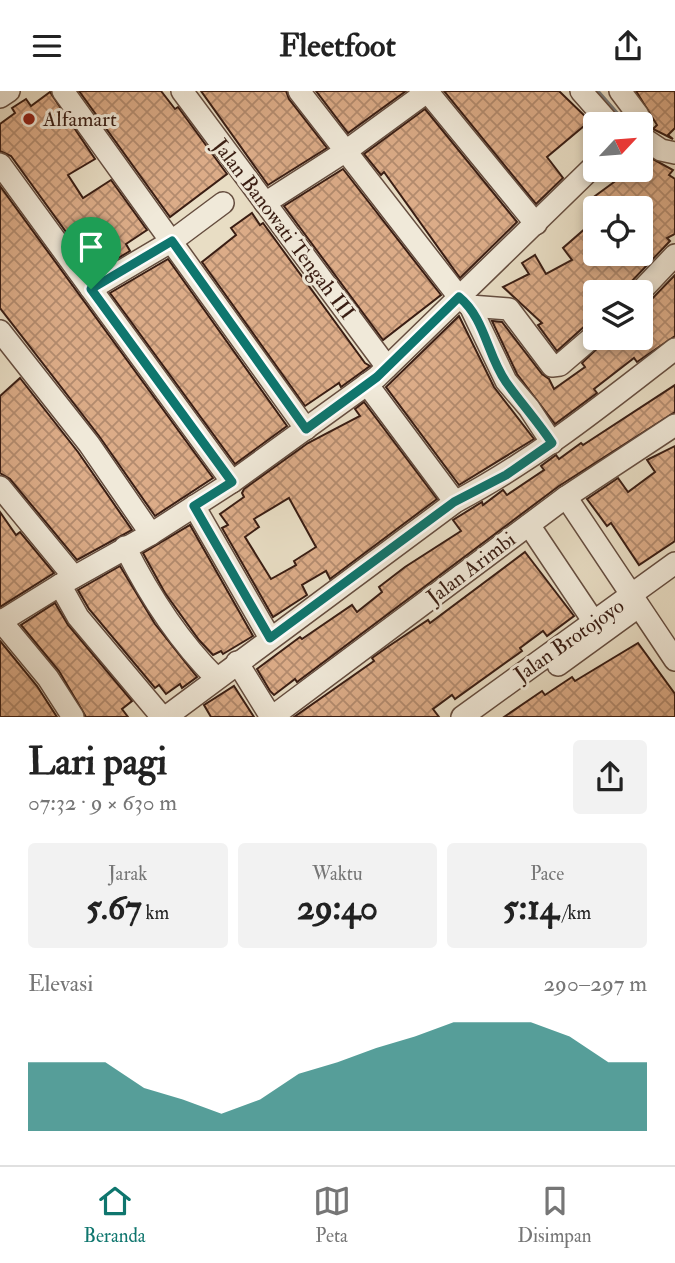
<!DOCTYPE html>
<html lang="id">
<meta charset="utf-8">
<style>
:root{--surface:#fff;--page:#f2f2f2;--text:#222;--muted:#767676;--line:#e0e0e0;--accent:#0f766e}
body{margin:0;font-family:"IM FELL Double Pica",serif;background:var(--page);color:var(--text);height:100vh;display:flex;flex-direction:column;font-size:26px;white-space:nowrap}
*{box-sizing:border-box;margin:0}
p{font-size:23px;color:var(--muted)}
.icon{flex:none;width:38px;height:38px;fill:none;stroke:currentColor;stroke-width:2;stroke-linecap:round;stroke-linejoin:round}
.map{position:relative;height:626px;overflow:hidden}
.drawer{display:flex;flex-direction:column;background:var(--surface);flex:1}
.drawer>*{flex:none}
.needle{width:46px;rotate:64deg}
.fabs{position:absolute;left:583px;top:21px;display:grid;gap:14px}
.fabs a{display:grid;place-items:center;width:70px;height:70px;border-radius:7px;background:var(--surface);box-shadow:0 4px 10px #0003;font-size:35px}
.pin{position:absolute;display:grid;place-items:center;width:60px;height:60px;color:#fff;margin:-72px -30px;border-radius:50% 50% 50% 0;rotate:-45deg;box-shadow:0 0 7px #0007}
.pin .icon{rotate:45deg}
.round{display:grid;place-items:center;flex:none;width:74px;height:74px;border-radius:7px;background:var(--page)}
.summary{display:flex;align-items:center;justify-content:space-between;height:119px;padding:0 28px}
h1{font-size:38px;font-weight:800;line-height:52px}
.stats{display:grid;grid-template-columns:repeat(3,1fr);gap:10px;height:119px;padding:7px 28px}
.stats div{display:grid;align-content:center;border-radius:7px;background:var(--page);text-align:center}
.stats b{font-size:35px;font-weight:800}
.stats small{font-size:19px;font-weight:400}
.stats p{font-size:19px}
.chart{height:196px;padding:14px 28px}
.chart p{display:flex;justify-content:space-between}
.chart svg{width:100%;height:126px;margin-top:7px;fill:var(--accent);opacity:.7}
header{display:flex;justify-content:space-between;align-items:center;height:91px;padding:0 28px;background:var(--surface);font-size:32px;font-weight:800}
.tabs{display:flex;justify-content:space-around;align-items:center;height:98px;border-top:2px solid var(--line);background:var(--surface);font-size:19px;color:var(--muted)}
.tabs a{display:grid;justify-items:center;gap:4px}
.tabs .on{color:var(--accent)}
.map>svg:first-child{display:block}
.lines{fill:none;stroke-linecap:round;stroke-linejoin:round}
.stream{stroke:#767a7b;stroke-width:4.5}
.building{fill:url(#building-cross-hatch);stroke:#391d13;stroke-width:2;fill-rule:evenodd}
.minor-casing{stroke:#654d3f;stroke-width:24}
.minor{stroke:#f0e9d9;stroke-width:21}
.route-casing{stroke:#fff;stroke-width:14}
.route{stroke:#0f766e;stroke-width:9}
.poi-dot{fill:#8f2418;stroke:#f0e9d9;stroke-width:2.5}
.labels{text-anchor:middle;stroke-width:6;stroke-linejoin:round;paint-order:stroke}
.poi-label{font-size:21px;fill:#391d13;stroke:#f0e9d9;text-anchor:start}
.street-label{font-size:21px;fill:#391d13;stroke:#f0e9d9}
</style>
<header><svg class="icon" aria-label="menu" viewBox="0 0 24 24"><path d="M4 6h16M4 12h16M4 18h16"/></svg>Fleetfoot<svg class="icon" aria-label="share" viewBox="0 0 24 24"><path d="M12 15V3M7 8l5-5 5 5M5 13v7h14v-7"/></svg></header>
<div class="map">
<svg width="675" height="626" viewBox="0 0 675 626">
<defs>
<pattern id="building-cross-hatch" width="8" height="8" patternUnits="userSpaceOnUse" patternTransform="scale(1.75)"><rect width="8" height="8" fill="#dcac88"/><path d="M0 0l8 8M0 8l8-8" fill="none" stroke="#b38b6e"/></pattern>
</defs>
<rect width="100%" height="100%" fill="#e8ddc4"/>
<filter id="stains"><feTurbulence type="fractalNoise" baseFrequency=".00286" numOctaves="4"/><feColorMatrix values="0 0 0 0 .2 0 0 0 0 .09 0 0 0 0 .02 0 0 0 .5 -.17"/></filter>
<radialGradient id="worn" r=".72"><stop offset=".6" stop-color="#630" stop-opacity="0"/><stop offset="1" stop-color="#630" stop-opacity=".3"/></radialGradient>
<g class="lines">
<polyline class="stream" points="597,0 626,33"/>
</g>
<g class="building">
<polygon points="79,0 161,0 175,18 178,16 227,83 170,126"/>
<polygon points="201,0 286,0 289,8 327,57 268,94"/>
<polygon points="316,0 406,0 348,42"/>
<polygon points="444,0 559,0 590,30 547,66 563,87 536,113"/>
<polygon points="636,0 675,0 675,37 668,44 673,48 653,38 657,34"/>
<polygon points="50,1 95,68 68,84 83,107 111,89 147,139 126,153 130,160 95,181 11,65 0,60 0,33 15,22 12,17 26,8 31,15"/>
<polygon points="425,18 517,131 460,187 384,81 381,84 364,63"/>
<polygon points="640,61 673,79 669,84 675,88 675,143 667,147 670,150 630,192 627,201 595,201 595,231 586,234 557,260 538,234 542,232 503,196 529,183 522,172 535,164 546,183 572,169 563,157 595,129 595,163 640,163 640,117 597,117 591,108 621,86 614,79 640,79"/>
<polygon points="343,78 441,204 383,249 284,115"/>
<polygon points="0,95 213,387 155,425 99,345 0,217"/>
<polygon points="252,122 260,134 263,132 365,272 370,275 341,296 339,292 305,315 202,171 236,144 231,137"/>
<polygon points="168,168 287,335 235,373 110,202"/>
<polygon points="675,184 675,245 637,271 634,267 594,298 597,302 555,333 517,283 492,230 502,231 542,283 549,288 554,298 585,276 582,272 608,247 640,247 640,214 650,210"/>
<polygon points="459,225 494,296 534,348 459,394 386,296"/>
<polygon points="20,287 78,361 132,439 77,469 10,388 0,382 0,305"/>
<polygon points="675,294 675,321 559,395 297,591 295,588 274,604 270,600 257,578 300,546 302,548 352,514 357,521 382,501 379,496 405,476 461,440 453,429 482,411 483,414 503,399 507,404 544,379 541,375 556,364 559,368 581,352 583,354"/>
<path d="M 364,311 L 437,408 L 330,488 L 326,480 L 302,494 L 307,504 L 273,526 L 222,437 L 228,434 L 220,423 L 244,406 L 242,402 L 244,398 L 308,352 L 360,325 L 355,318 ZM 289,407 L 316,456 L 294,470 L 296,474 L 271,488 L 245,446 L 259,436 L 254,428 Z"/>
<polygon points="675,355 675,450 639,474 611,432 607,435 587,408 618,387 628,401 655,381 647,369"/>
<polygon points="0,421 16,444 20,441 54,482 0,516"/>
<polygon points="190,434 253,545 223,563 221,560 213,564 199,549 165,502 143,462"/>
<polygon points="525,461 574,525 547,545 543,540 520,557 522,560 455,608 452,604 433,618 439,626 294,626 374,570 372,567 389,555 428,529 430,532"/>
<polygon points="120,475 155,533 197,586 182,597 180,593 166,603 159,594 155,597 89,518 78,499"/>
<polygon points="55,512 68,534 132,610 122,618 128,626 86,626 59,580 21,534"/>
<polygon points="0,550 37,595 57,626 0,626"/>
<polygon points="638,552 675,603 675,626 504,626 542,600 545,604 572,586 575,590"/>
<polygon points="234,595 254,626 211,626 204,614"/>
</g>
<g class="lines">
<defs>
<g id="minor">
<polyline points="63,0 306,338"/>
<polyline points="182,0 387,276"/>
<polyline points="299,0 459,206 470,215 509,218 552,275 560,274 595,244"/>
<polyline points="427,0 536,133"/>
<polyline points="581,0 610,33"/>
<polyline points="620,0 638,24 638,33"/>
<polyline points="0,6 9,0"/>
<polyline points="640,45 661,59 675,62"/>
<polyline points="0,73 232,391"/>
<polyline points="265,112 346,60 428,0"/>
<polyline points="91,198 172,150 223,112"/>
<polyline points="640,201 675,164"/>
<polyline points="470,215 506,290 529,317 552,352"/>
<polyline points="0,240 89,353 151,443"/>
<polyline points="367,293 455,411"/>
<polyline points="0,396 74,486"/>
<polyline points="566,406 675,569"/>
<polyline points="194,415 270,547"/>
<polyline points="529,434 600,540"/>
<path d="M 125,456 C 149,504 178,549 216,587"/>
<polyline points="60,494 78,526 162,626"/>
<polyline points="0,529 48,587 73,626"/>
<polyline points="0,531 60,494 151,443 232,391 377,286 595,74"/>
<polyline points="237,571 271,626"/>
<polyline points="558,574 631,521"/>
<path d="M 166,626 L 455,411 C 535,369 604,313 675,258"/>
<polyline points="272,626 566,406 675,334"/>
<polyline points="462,626 675,472"/>
</g>
</defs>
<use href="#minor" class="minor-casing"/>
<use href="#minor" class="minor"/>
</g>
<g class="lines">
<defs>
<path id="route" d="M 172,150 L 306,338 L 377,286 L 459,206 C 485,227 487,264 506,291 C 521,312 538,331 552,352 L 506,384 L 454,411 L 270,547 L 194,415 L 232,391 L 91,198 Z"/>
</defs>
<use href="#route" class="route-casing"/>
<use href="#route" class="route"/>
</g>
<circle class="poi-dot" cx="29" cy="28" r="7"/>
<g class="labels">
<g class="poi-label">
<text x="43" y="35">Alfamart</text>
</g>
<g class="street-label">
<text transform="translate(284 138) rotate(53)" y="7">Jalan Banowati Tengah III</text>
<text transform="translate(471 477) rotate(-37)" y="7">Jalan Arimbi</text>
<text transform="translate(569 549) rotate(-35)" y="7">Jalan Brotojoyo</text>
</g>
</g>
<rect width="100%" height="100%" filter="url(#stains)"/>
<rect width="100%" height="100%" fill="url(#worn)"/>
</svg>
<div class="fabs">
<a><svg class="needle" viewBox="-14 -14 28 28"><path d="M0-13l5 13h-10z" fill="#e53935"/><path d="M0 13l5-13h-10z" fill="#767676"/></svg></a>
<a><svg class="icon" aria-label="locate" viewBox="0 0 24 24"><circle cx="12" cy="12" r="6"/><path d="M12 2v4M12 18v4M2 12h4M18 12h4"/></svg></a>
<a><svg class="icon" aria-label="layers" viewBox="0 0 24 24"><path d="M12 4l9 5-9 5-9-5zM3 14l9 5 9-5"/></svg></a>
</div>
<div class="pin" style="left:91px;top:198px;background:#1e9e55"><svg class="icon" aria-label="arrive" viewBox="0 0 24 24"><path d="M6 21V4h12l-3 4 3 4H6"/></svg></div>
</div>
<section class="drawer">
<div class="summary"><div><h1>Lari pagi</h1><p>07:32 · 9 × 630 m</p></div><a class="round"><svg class="icon" aria-label="share" viewBox="0 0 24 24"><path d="M12 15V3M7 8l5-5 5 5M5 13v7h14v-7"/></svg></a></div>
<div class="stats">
<div><p>Jarak</p><b>5.67<small> km</small></b></div>
<div><p>Waktu</p><b>29:40</b></div>
<div><p>Pace</p><b>5:14<small> /km</small></b></div>
</div>
<div class="chart"><p><span>Elevasi</span>290–297 m</p>
<svg viewBox="0 0 160 44" preserveAspectRatio="none"><path d="M0 44V20L10 20L20 20L30 29L40 33L50 38L60 33L70 24L80 20L90 15L100 11L110 6L120 6L130 6L140 11L150 20L160 20V44z"/></svg>
</div>
</section>
<nav class="tabs">
<a class="on"><svg class="icon" aria-label="home" viewBox="0 0 24 24"><path d="M3 11l9-7 9 7M6 9v11h12V9"/></svg>Beranda</a>
<a><svg class="icon" aria-label="map" viewBox="0 0 24 24"><path d="M3 6l6-2 6 2 6-2v14l-6 2-6-2-6 2zM9 4v14M15 6v14"/></svg>Peta</a>
<a><svg class="icon" aria-label="saved" viewBox="0 0 24 24"><path d="M7 4h10v16l-5-4-5 4z"/></svg>Disimpan</a>
</nav>
